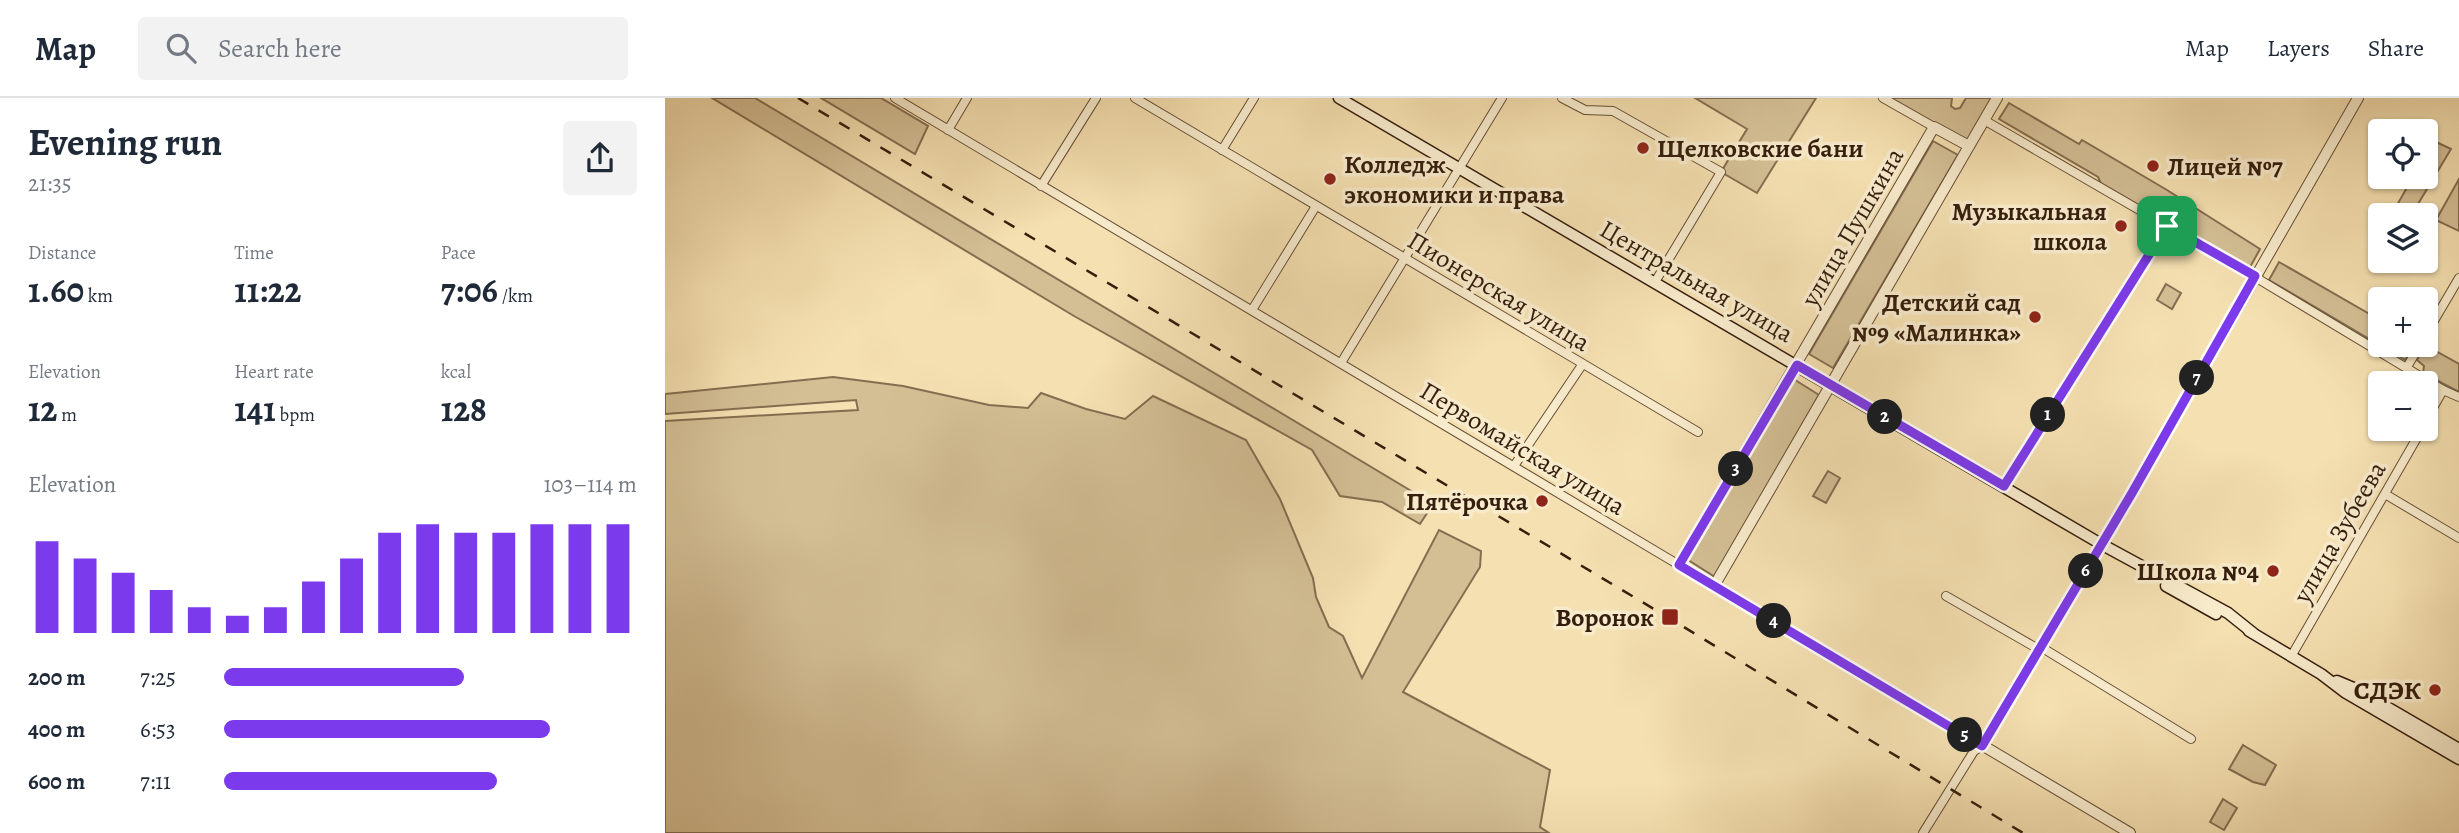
<!DOCTYPE html>
<meta charset="utf-8">
<style>
:root{--surface:#fff;--page:#f2f2f3;--text:#1f2937;--muted:#747a83;--line:#e0e1e3;--accent:#7c3aed}
body{margin:0;font-family:Alegreya,serif;background:var(--page);color:var(--text);height:100vh;display:flex;flex-direction:column;font-size:26px;white-space:nowrap}
*{box-sizing:border-box;margin:0}
p{font-size:23px;color:var(--muted)}
.icon{flex:none;width:38px;height:38px;fill:none;stroke:currentColor;stroke-width:2;stroke-linecap:round;stroke-linejoin:round}
.map{position:relative;flex:1;overflow:hidden}
.drawer{display:flex;flex-direction:column;background:var(--surface);width:665px}
.drawer>*{flex:none}
.fabs{position:absolute;left:1703px;top:21px;display:grid;gap:14px}
.fabs a{display:grid;place-items:center;width:70px;height:70px;border-radius:7px;background:var(--surface);box-shadow:0 2px 5px #0004;font-size:35px}
.pin{position:absolute;display:grid;place-items:center;width:60px;height:60px;color:#fff;margin:-30px;border-radius:14px;box-shadow:0 4px 10px #0006}
.km{position:absolute;width:35px;height:35px;margin:-18px;border-radius:50%;background:#222;color:#fff;font-size:19px;line-height:35px;text-align:center}
.round{display:grid;place-items:center;flex:none;width:74px;height:74px;border-radius:7px;background:var(--page)}
.summary{display:flex;align-items:center;justify-content:space-between;height:119px;padding:0 28px}
h1{font-size:38px;font-weight:700;line-height:52px}
.figures{display:grid;grid-template-columns:repeat(3,1fr);gap:10px;height:119px;padding:7px 28px}
.figures div{display:grid;align-content:center}
.figures b{font-size:35px;font-weight:700}
.figures small{font-size:19px;font-weight:400}
.figures p{font-size:19px}
.chart{height:196px;padding:14px 28px}
.chart p{display:flex;justify-content:space-between}
.chart svg{width:100%;height:126px;margin-top:7px;stroke:var(--accent);stroke-width:6}
ul{padding:0 28px;list-style:none;font-size:23px}
li{display:grid;grid-template-columns:112px 84px 1fr;align-items:center;height:52px}
li i{height:18px;border-radius:9px;background:var(--accent)}
header{display:flex;align-items:center;gap:42px;box-sizing:border-box;height:98px;padding:0 35px;background:var(--surface);border-bottom:2px solid var(--line)}
header strong{font-size:33px}
nav{display:flex;gap:38px;margin-inline-start:auto;font-size:24px}
.search{width:490px;height:63px;background:var(--page);display:flex;align-items:center;gap:18px;box-sizing:border-box;padding:0 24px;border-radius:7px;color:var(--muted);font-size:26px}
main{display:flex;flex:1;min-height:0}
.map>svg:first-child{display:block}
.green{fill:#d4bf95;stroke:#846e51;stroke-width:2}
.lines{fill:none;stroke-linecap:round;stroke-linejoin:round}
.minor-casing{stroke:#654e36;stroke-width:10}
.tertiary-casing{stroke:#654e36;stroke-width:12}
.secondary-casing{stroke:#351e0d;stroke-width:13}
.minor{stroke:#f8ebcc;stroke-width:8}
.tertiary{stroke:#f8ebcc;stroke-width:10}
.secondary{stroke:#f8ebcc;stroke-width:10}
.rail{stroke:#351e0d;stroke-width:2.5;stroke-dasharray:12 12;stroke-linecap:butt}
.route-casing{stroke:#fff;stroke-width:14}
.route{stroke:#7c3aed;stroke-width:9}
.poi-dot{fill:#8f2418;stroke:#f8ebcc;stroke-width:2.5}
.labels{text-anchor:middle;stroke-width:7;stroke-linejoin:round;paint-order:stroke}
.poi-label{font-size:26px;font-weight:bold;fill:#351e0d;stroke:#f8ebcc;text-anchor:end}
.street-label{font-size:26px;fill:#351e0d;stroke:#f8ebcc}
</style>
<header>
<strong>Map</strong>
<div class="search"><svg class="icon" aria-label="search" viewBox="0 0 24 24"><circle cx="10" cy="10" r="6"/><path d="M15 15l6 6"/></svg>Search here</div>
<nav><a>Map</a><a>Layers</a><a>Share</a></nav>
</header>
<main>
<section class="drawer">
<div class="summary"><div><h1>Evening run</h1><p>21:35</p></div><a class="round"><svg class="icon" aria-label="share" viewBox="0 0 24 24"><path d="M12 15V3M7 8l5-5 5 5M5 13v7h14v-7"/></svg></a></div>
<div class="figures">
<div><p>Distance</p><b>1.60<small> km</small></b></div>
<div><p>Time</p><b>11:22</b></div>
<div><p>Pace</p><b>7:06<small> /km</small></b></div>
</div>
<div class="figures">
<div><p>Elevation</p><b>12<small> m</small></b></div>
<div><p>Heart rate</p><b>141<small> bpm</small></b></div>
<div><p>kcal</p><b>128</b></div>
</div>
<div class="chart"><p><span>Elevation</span>103–114 m</p>
<svg viewBox="0 0 160 44" preserveAspectRatio="none"><path d="M5 44V12M15 44V18M25 44V23M35 44V29M45 44V35M55 44V38M65 44V35M75 44V26M85 44V18M95 44V9M105 44V6M115 44V9M125 44V9M135 44V6M145 44V6M155 44V6"/></svg>
</div>
<ul>
<li><b>200 m</b>7:25<i style="width:58%"></i></li>
<li><b>400 m</b>6:53<i style="width:79%"></i></li>
<li><b>600 m</b>7:11<i style="width:66%"></i></li>
</ul>
</section>
<div class="map">
<svg width="1794" height="735" viewBox="0 0 1794 735">
<rect width="100%" height="100%" fill="#f5e0b1"/>
<filter id="stains"><feTurbulence type="fractalNoise" baseFrequency=".00286" numOctaves="4"/><feColorMatrix values="0 0 0 0 .2 0 0 0 0 .09 0 0 0 0 .02 0 0 0 .5 -.17"/></filter>
<radialGradient id="worn" r=".72"><stop offset=".6" stop-color="#630" stop-opacity="0"/><stop offset="1" stop-color="#630" stop-opacity=".3"/></radialGradient>
<g class="green">
<polygon points="47,0 90,0 768,406 755,426 717,404 675,398 647,352 409,218"/>
<polygon points="156,0 216,0 263,28 250,56"/>
<polygon points="1030,0 1151,0 1092,95 1056,74 1082,31"/>
<polygon points="1218,0 1287,0 1286,8 1290,11 1295,10 1301,0 1332,0 1304,48"/>
<polygon points="1344,5 1414,46 1417,42 1502,92 1595,151 1584,171 1437,88 1433,79 1334,21"/>
<polygon points="1268,43 1293,57 1168,270 1144,256"/>
<polygon points="1769,43 1786,51 1750,111 1732,107 1748,79 1760,79 1761,58"/>
<polygon points="1794,81 1794,133 1771,122"/>
<polygon points="1614,164 1715,222 1715,247 1750,247 1740,262 1604,182"/>
<polygon points="1501,186 1516,195 1507,211 1492,202"/>
<polygon points="1760,247 1794,266 1794,294 1758,275 1759,268 1752,262"/>
<polygon points="168,279 238,288 324,307 363,310 376,295 421,311 460,321 488,298 581,342 615,401 648,480 651,499 664,529 678,538 697,580 774,432 816,453 815,469 738,594 885,672 875,729 884,735 0,735 0,323 193,312 191,302 0,316 0,296"/>
<polygon points="1127,280 1154,297 1050,479 1020,460"/>
<polygon points="1163,373 1175,380 1161,405 1148,398"/>
<polygon points="1578,647 1611,667 1600,687 1588,684 1564,671"/>
<polygon points="1558,701 1572,710 1559,732 1545,724"/>
</g>
<g class="lines">
<defs>
<g id="minor">
<polyline points="230,0 1014,467"/>
<polyline points="470,0 1033,334"/>
<polyline points="897,0 920,12 948,13 1056,74 990,184"/>
<polyline points="1218,0 1269,29"/>
<polyline points="1319,22 1590,179 1778,292 1794,299"/>
<polyline points="283,32 302,0"/>
<polyline points="557,52 589,0"/>
<polyline points="376,88 431,0"/>
<polyline points="587,212 651,108"/>
<polyline points="1760,238 1794,180"/>
<polyline points="676,265 837,0"/>
<polyline points="1742,269 1755,247"/>
<polyline points="1760,324 1778,292"/>
<polyline points="849,368 917,267"/>
<polyline points="1339,389 1502,128"/>
<polyline points="1720,396 1794,440"/>
<polyline points="1281,498 1375,552"/>
<polyline points="1376,549 1526,641"/>
<polyline points="1627,557 1757,331"/>
<polyline points="1258,735 1309,653 1317,648"/>
</g>
<g id="tertiary">
<polyline points="1304,48 1269,29 1014,467 1465,735"/>
<polyline points="1049,488 1332,0"/>
<polyline points="1317,648 1467,395 1693,0"/>
</g>
<g id="secondary">
<polyline points="674,0 1436,446 1563,515 1588,535"/>
<polyline points="1501,488 1551,516"/>
<polyline points="1584,533 1656,576 1681,595 1794,661"/>
<polyline points="1672,583 1691,591 1794,651"/>
</g>
</defs>
<use href="#minor" class="minor-casing"/>
<use href="#tertiary" class="tertiary-casing"/>
<use href="#secondary" class="secondary-casing"/>
<use href="#minor" class="minor"/>
<use href="#tertiary" class="tertiary"/>
<use href="#secondary" class="secondary"/>
<polyline class="rail" points="133,0 1004,520 1358,735"/>
</g>
<g class="lines">
<defs>
<polygon id="route" points="1502,128 1590,178 1467,395 1317,648 1014,467 1132,267 1339,388"/>
</defs>
<use href="#route" class="route-casing"/>
<use href="#route" class="route"/>
</g>
<g class="poi-dot">
<circle cx="978" cy="50" r="7"/>
<circle cx="1488" cy="68" r="7"/>
<circle cx="665" cy="81" r="7"/>
<circle cx="1456" cy="128" r="7"/>
<circle cx="1370" cy="219" r="7"/>
<circle cx="877" cy="403" r="7"/>
<circle cx="1608" cy="473" r="7"/>
<rect x="996" y="510" width="18" height="18" rx="3.5"/>
<circle cx="1770" cy="592" r="7"/>
</g>
<g class="labels">
<g class="poi-label">
<text x="992" y="59" text-anchor="start">Щелковские бани</text>
<text x="679" y="75" text-anchor="start">Колледж<tspan x="679" dy="30">экономики и права</tspan></text>
<text x="1502" y="77" text-anchor="start">Лицей №7</text>
<text x="1442" y="122">Музыкальная<tspan x="1442" dy="30">школа</tspan></text>
<text x="1356" y="213">Детский сад<tspan x="1356" dy="30">№9 «Малинка»</tspan></text>
<text x="863" y="412">Пятёрочка</text>
<text x="1594" y="482">Школа №4</text>
<text x="989" y="528">Воронок</text>
<text x="1756" y="601">СДЭК</text>
</g>
<g class="street-label">
<text transform="translate(1187 129) rotate(-60)" y="9">улица Пушкина</text>
<text transform="translate(1032 183) rotate(30)" y="9">Центральная улица</text>
<text transform="translate(834 193) rotate(31)" y="9">Пионерская улица</text>
<text transform="translate(858 350) rotate(31)" y="9">Первомайская улица</text>
<text transform="translate(1674 434) rotate(-60)" y="9">улица Зубеева</text>
</g>
</g>
<rect width="100%" height="100%" filter="url(#stains)"/>
<rect width="100%" height="100%" fill="url(#worn)"/>
</svg>
<div class="fabs">
<a><svg class="icon" aria-label="locate" viewBox="0 0 24 24"><circle cx="12" cy="12" r="6"/><path d="M12 2v4M12 18v4M2 12h4M18 12h4"/></svg></a>
<a><svg class="icon" aria-label="layers" viewBox="0 0 24 24"><path d="M12 4l9 5-9 5-9-5zM3 14l9 5 9-5"/></svg></a>
<a>+</a>
<a>−</a>
</div>
<div class="pin" style="left:1502px;top:128px;background:#1e9e55"><svg class="icon" aria-label="arrive" viewBox="0 0 24 24"><path d="M6 21V4h12l-3 4 3 4H6"/></svg></div>
<b class="km" style="left:1383px;top:317px">1</b>
<b class="km" style="left:1220px;top:319px">2</b>
<b class="km" style="left:1071px;top:371px">3</b>
<b class="km" style="left:1109px;top:523px">4</b>
<b class="km" style="left:1300px;top:637px">5</b>
<b class="km" style="left:1421px;top:473px">6</b>
<b class="km" style="left:1532px;top:280px">7</b>
</div>
</main>
